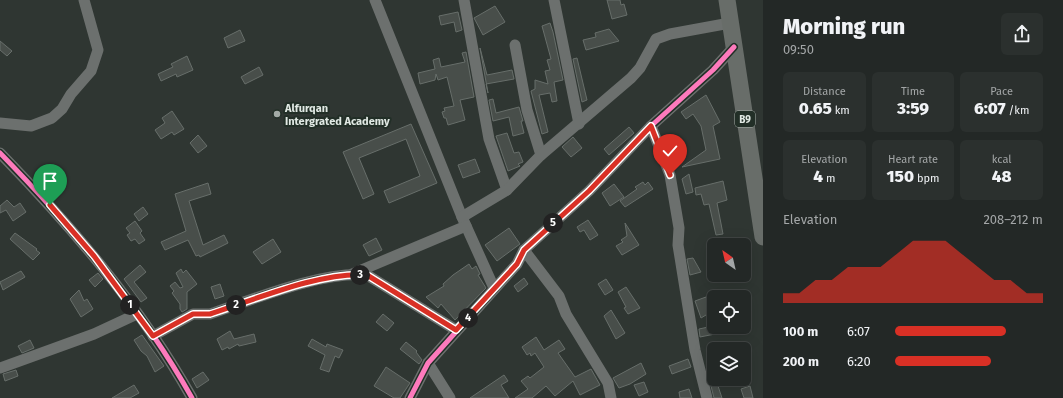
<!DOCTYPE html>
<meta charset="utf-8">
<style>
:root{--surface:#232826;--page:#2b302e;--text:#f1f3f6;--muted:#a3a6a7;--line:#404443;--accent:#d93025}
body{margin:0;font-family:"Fira Sans",sans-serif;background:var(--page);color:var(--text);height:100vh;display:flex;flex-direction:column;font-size:15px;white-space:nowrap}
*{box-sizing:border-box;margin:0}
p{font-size:13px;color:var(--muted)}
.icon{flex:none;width:22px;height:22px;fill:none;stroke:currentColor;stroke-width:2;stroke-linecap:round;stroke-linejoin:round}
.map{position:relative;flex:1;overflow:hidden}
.side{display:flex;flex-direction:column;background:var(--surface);width:300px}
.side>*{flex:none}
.needle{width:26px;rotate:326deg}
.fabs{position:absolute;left:707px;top:238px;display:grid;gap:8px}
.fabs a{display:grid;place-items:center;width:44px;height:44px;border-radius:6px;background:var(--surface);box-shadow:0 4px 16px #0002,0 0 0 1px var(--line);font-size:20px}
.pin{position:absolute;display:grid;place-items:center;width:34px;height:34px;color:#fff;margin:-41px -17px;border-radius:50% 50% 50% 0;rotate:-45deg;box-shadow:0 0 4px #0007}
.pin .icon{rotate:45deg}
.km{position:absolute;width:20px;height:20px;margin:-10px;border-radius:50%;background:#222;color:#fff;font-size:11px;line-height:20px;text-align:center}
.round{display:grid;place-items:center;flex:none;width:42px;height:42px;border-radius:6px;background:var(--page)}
.head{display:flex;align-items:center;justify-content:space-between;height:68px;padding:0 20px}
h1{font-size:22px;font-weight:800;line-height:30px}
.metrics{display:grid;grid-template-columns:repeat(3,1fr);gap:6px;height:68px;padding:4px 20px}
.metrics div{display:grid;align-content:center;border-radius:6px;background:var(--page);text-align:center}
.metrics b{font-size:17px;font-weight:800}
.metrics small{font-size:11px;font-weight:400}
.metrics p{font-size:11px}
.chart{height:112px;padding:8px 20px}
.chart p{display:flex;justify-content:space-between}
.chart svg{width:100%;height:72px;margin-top:4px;fill:var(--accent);opacity:.7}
ul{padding:0 20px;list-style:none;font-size:13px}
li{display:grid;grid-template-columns:64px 48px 1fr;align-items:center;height:30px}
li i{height:10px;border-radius:5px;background:var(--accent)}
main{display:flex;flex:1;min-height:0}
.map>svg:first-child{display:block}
.building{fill:#484e4a;stroke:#676e6a}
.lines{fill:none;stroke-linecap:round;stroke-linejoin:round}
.minor{stroke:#6c706e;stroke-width:11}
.highway{stroke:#686d69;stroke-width:17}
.cycleway-casing{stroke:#222f27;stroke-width:8}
.cycleway{stroke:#fd7abc;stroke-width:5}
.route-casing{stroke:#fff;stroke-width:8}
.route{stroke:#d93025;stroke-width:5}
.poi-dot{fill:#a3aaa6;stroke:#222f27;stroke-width:1.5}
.labels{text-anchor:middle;stroke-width:4;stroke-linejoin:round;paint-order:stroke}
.shield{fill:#222f27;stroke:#a8b1ab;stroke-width:1}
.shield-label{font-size:10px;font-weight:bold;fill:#e1e9e4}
.poi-label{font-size:11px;font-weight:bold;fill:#e1e9e4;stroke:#222f27;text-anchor:start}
</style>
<main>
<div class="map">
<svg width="763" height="398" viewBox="0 0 763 398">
<rect width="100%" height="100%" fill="#2f3632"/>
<g class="building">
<polygon points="607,0 620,0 621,5 624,4 627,15 612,19"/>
<polygon points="495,6 505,22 483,35 474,18"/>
<polygon points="458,12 462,30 456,32 454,22 441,25 439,16"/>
<polygon points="550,23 553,32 563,80 554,82 557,101 552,102 550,93 539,95 548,132 542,134 531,91 535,89 535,80 548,84 545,71 550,70 547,60 551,59 542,26"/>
<polygon points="609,29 619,41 586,50 583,40 596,37 595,33"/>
<polygon points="240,30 245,41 228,48 224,38"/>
<polygon points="0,41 12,51 7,56 0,50"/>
<polygon points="480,48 487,75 512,70 514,79 486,84 488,93"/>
<polygon points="466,52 474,97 460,100 465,120 448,125 446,118 444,118 442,112 445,111 444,108 454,106 447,77 438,80 436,74 435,80 420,84 418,73 435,69 433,60 439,58 441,67 465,62 462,53"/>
<polygon points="187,56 193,70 177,77 176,74 161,81 158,74 173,67 171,64"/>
<polygon points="577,58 587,100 582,102 573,59"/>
<polygon points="259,67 263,75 245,84 241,77"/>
<polygon points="706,95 720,122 713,126 720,159 682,167 706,150 701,126 693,114 686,119 681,112"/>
<polygon points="493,99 496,113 519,107 523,121 521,121 524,133 513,136 509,117 493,121 489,100"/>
<polygon points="172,111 184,129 174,135 172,132 161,139 155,130 165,123 162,118"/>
<polygon points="411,124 437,183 389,203 384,191 420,176 406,139 359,158 374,194 363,199 343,152"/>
<polygon points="629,127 634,133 609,155 604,149"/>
<polygon points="507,133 514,153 519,152 523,162 518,164 520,166 508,171 496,136"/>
<polygon points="198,135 207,146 198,153 190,143"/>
<polygon points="573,137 582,148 571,157 562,147"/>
<polygon points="475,159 480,172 463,178 458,165"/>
<polygon points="689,174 693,192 686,194 682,179"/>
<polygon points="723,181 727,200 717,203 723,234 716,235 709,204 704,205 701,194 696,195 695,188"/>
<polygon points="643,182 645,185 648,182 653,189 625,207 620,201 637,189 635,187"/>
<polygon points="208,183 211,194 189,201 203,245 224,235 228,243 200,257 199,255 196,256 188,240 165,250 161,242 186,231 175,194"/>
<polygon points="614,184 624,197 610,206 602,193"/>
<polygon points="7,200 14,207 20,203 26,212 13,221 6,210 0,213 0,206"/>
<polygon points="143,207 148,214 139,221 134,214"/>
<polygon points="588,220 598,235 590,240 584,230 580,232 577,227"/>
<polygon points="135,221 142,231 140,233 145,240 139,244 135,239 131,241 127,235 130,233 126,228"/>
<polygon points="625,223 639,245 622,255 616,246 623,242 621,240 627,236"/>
<polygon points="509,228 520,244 497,261 485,245"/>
<polygon points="15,233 37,249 36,250 40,253 33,260 10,239"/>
<polygon points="376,238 382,250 369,256 363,245"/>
<polygon points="273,239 281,252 262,264 253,252"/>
<polygon points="693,258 701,272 690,275 687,259"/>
<polygon points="469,264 472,269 476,266 480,274 478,275 486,288 455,320 441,304 438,308 426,297 444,286 443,284 453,275"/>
<polygon points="140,265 146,272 134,282 147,298 141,302 124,279"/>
<polygon points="181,269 183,273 186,270 197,284 187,292 187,309 182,312 180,309 180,304 172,293 174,291 170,286 175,282 180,288 183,287 176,273"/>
<polygon points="21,271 25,277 3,290 0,282"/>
<polygon points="98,273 103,279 95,287 89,280"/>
<polygon points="524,278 528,284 518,292 514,286"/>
<polygon points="606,279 613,290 605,295 598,284"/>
<polygon points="220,284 224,296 215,299 211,287"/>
<polygon points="626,287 640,308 628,314 624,308 626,307 618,292"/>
<polygon points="79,290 84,301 87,299 93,309 81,317 70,299"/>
<polygon points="706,297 711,312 701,318 695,301"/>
<polygon points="611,310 625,333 616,339 604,316"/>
<polygon points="383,314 394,323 387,331 376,322"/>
<polygon points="713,326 715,334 700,337 699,329"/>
<polygon points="230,331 234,339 254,334 256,342 239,346 238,344 229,349 228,347 222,350 217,339"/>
<polygon points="142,335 164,366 155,372 147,356 141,351 134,340"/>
<polygon points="536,337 544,350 559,340 565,349 558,353 575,377 591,369 600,385 580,395 573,381 555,396 546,386 532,398 515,398 528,389 521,381 528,376 530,378 544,367 535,353 531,356 530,353 527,355 522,347"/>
<polygon points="312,339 326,347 327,344 343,350 339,358 335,356 329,372 320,369 325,355 308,346"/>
<polygon points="30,340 34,348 22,353 18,346"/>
<polygon points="406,342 417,351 416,352 422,360 419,364 400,349"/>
<polygon points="688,359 691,367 672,374 669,366"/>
<polygon points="641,363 646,374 630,384 619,388 613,378"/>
<polygon points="386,367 410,383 400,398 394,398 374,386"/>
<polygon points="16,370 18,376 5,381 3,374"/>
<polygon points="203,372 209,380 197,388 192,379"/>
<polygon points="504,375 508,381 501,385 509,398 470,398"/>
<polygon points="716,380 722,398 714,398 710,382"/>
<polygon points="644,382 648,392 639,396 634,385"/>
<polygon points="134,385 139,393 130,398 112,398"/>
<polygon points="750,386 753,398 744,398 741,389"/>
<polygon points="689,389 692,398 680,398 679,392"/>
</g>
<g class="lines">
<g class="minor">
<polyline points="375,0 462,217 494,288"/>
<polyline points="464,0 489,139 507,190"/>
<polyline points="554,0 579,124"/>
<polyline points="515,45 527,110 541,155"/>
<polyline points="0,123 31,126 52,118 62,109 71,94 91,71 98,50 84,0"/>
<polyline points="651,126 670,175 679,228 678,245 695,350 707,398"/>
<path d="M 0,153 C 72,227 141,307 192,398"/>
<polyline points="462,217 507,190 541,155 631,78 640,68 656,39 670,34 730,23"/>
<polyline points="524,250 559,296 566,314 608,383 611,398"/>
<polyline points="352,274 466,226"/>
<path d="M 153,336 L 193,314 L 210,314 C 254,299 322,271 367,275 L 456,330"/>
<polyline points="428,363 450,398"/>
<polyline points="0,368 94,334 137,314"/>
<polyline points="410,398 428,363 517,264 524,250 589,191 651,126 713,70 734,47"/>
</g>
<polyline class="highway" points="727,0 763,237"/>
<defs>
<g id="cycleway">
<path d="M 0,153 C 72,227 141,307 192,398"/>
<path d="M 153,336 L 193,314 L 210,314 C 254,299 322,271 367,275 L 456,330"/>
<polyline points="410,398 428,363 517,264 524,250 589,191 651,126 713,70 734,47"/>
</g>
</defs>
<use href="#cycleway" class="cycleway-casing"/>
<use href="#cycleway" class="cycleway"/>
</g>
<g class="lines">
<defs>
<path id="route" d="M 50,205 L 94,256 L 153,336 L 193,314 L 210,314 C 254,300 322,271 367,275 L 456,330 L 517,264 L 524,250 L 589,191 L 651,126 L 670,175"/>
</defs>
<use href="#route" class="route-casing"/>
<use href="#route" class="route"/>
</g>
<circle class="poi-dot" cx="277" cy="114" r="4"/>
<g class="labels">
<rect class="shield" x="735" y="111" width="20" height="16" rx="3"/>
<g class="shield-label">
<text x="745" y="123">B9</text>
</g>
<g class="poi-label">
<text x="285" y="112">Alfurqan<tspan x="285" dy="13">Intergrated Academy</tspan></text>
</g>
</g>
</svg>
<div class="fabs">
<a><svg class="needle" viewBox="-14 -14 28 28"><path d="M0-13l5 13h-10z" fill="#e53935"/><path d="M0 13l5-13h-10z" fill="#a3a6a7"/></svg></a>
<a><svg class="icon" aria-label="locate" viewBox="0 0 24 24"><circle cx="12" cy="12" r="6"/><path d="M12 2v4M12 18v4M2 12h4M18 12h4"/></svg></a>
<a><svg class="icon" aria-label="layers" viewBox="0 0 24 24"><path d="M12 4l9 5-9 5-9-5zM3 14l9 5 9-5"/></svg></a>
</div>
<div class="pin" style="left:50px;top:205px;background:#1e9e55"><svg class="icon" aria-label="arrive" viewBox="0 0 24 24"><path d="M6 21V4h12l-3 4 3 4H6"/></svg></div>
<div class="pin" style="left:670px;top:175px;background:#d93025"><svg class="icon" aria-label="check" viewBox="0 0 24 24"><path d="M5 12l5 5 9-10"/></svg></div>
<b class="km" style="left:130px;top:305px">1</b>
<b class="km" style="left:236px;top:305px">2</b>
<b class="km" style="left:360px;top:275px">3</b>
<b class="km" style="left:468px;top:318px">4</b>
<b class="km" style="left:553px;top:223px">5</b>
</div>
<section class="side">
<div class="head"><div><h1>Morning run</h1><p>09:50</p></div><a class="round"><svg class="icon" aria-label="share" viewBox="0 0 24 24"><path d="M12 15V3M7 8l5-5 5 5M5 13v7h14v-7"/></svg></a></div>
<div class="metrics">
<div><p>Distance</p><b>0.65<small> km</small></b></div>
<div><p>Time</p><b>3:59</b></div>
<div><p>Pace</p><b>6:07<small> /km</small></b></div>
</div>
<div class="metrics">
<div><p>Elevation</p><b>4<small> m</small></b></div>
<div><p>Heart rate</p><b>150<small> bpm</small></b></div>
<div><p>kcal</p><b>48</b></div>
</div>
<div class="chart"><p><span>Elevation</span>208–212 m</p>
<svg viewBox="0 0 160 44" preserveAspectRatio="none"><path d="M0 44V38L10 38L20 30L30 30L40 22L50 22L60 22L70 14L80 6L90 6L100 6L110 14L120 22L130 30L140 30L150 38L160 38V44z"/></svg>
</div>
<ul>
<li><b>100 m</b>6:07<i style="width:75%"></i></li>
<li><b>200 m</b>6:20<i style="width:65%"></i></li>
</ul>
</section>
</main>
